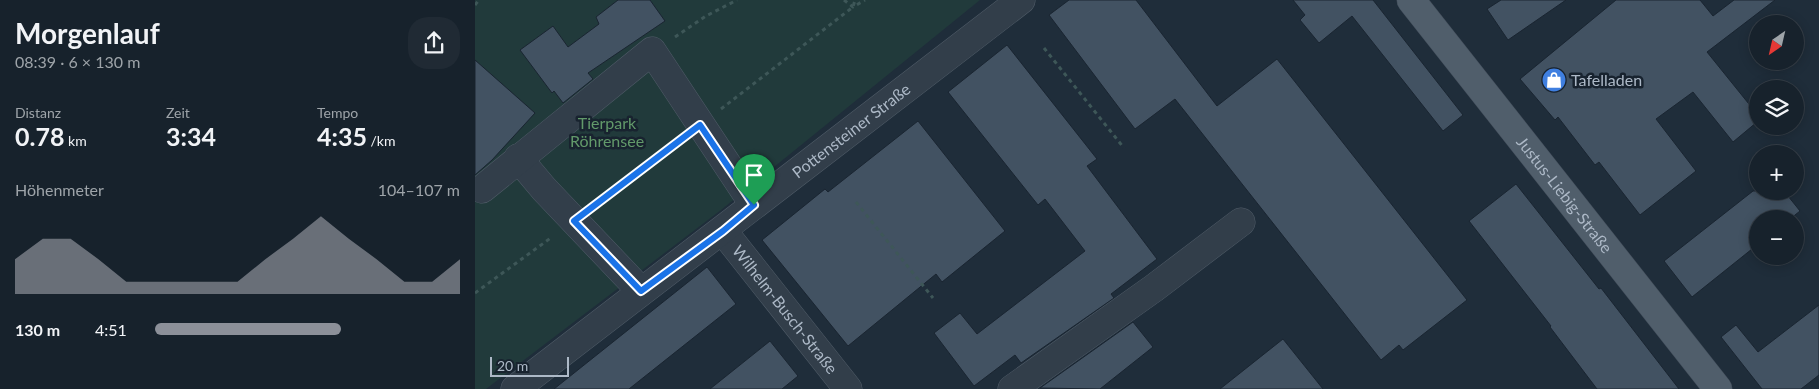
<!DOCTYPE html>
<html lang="de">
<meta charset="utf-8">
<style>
:root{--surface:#17222c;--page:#202a34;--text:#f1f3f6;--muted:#9ea4a9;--line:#363f48;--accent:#8c9099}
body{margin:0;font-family:Lato,sans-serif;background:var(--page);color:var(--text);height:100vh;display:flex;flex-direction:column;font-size:19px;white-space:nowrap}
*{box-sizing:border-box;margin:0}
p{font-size:16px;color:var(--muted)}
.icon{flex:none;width:28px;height:28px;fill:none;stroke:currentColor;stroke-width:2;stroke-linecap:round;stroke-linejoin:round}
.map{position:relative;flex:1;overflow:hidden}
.panel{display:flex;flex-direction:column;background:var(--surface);width:475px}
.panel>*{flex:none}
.needle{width:32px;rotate:214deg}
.controls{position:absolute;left:1274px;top:15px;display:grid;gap:10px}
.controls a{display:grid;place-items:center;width:55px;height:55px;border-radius:50%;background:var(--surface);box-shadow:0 2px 12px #0003,0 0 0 1px var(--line);font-size:25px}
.scale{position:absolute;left:15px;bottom:12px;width:79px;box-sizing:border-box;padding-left:5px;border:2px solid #adb9c7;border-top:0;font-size:14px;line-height:18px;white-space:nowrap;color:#adb9c7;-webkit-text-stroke:4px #18232f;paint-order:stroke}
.pin{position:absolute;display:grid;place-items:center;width:42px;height:42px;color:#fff;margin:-51px -21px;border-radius:50% 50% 50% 0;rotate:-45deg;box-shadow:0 0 5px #0007}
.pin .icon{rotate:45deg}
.round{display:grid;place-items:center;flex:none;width:52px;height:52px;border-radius:20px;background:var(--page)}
.head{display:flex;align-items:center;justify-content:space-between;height:85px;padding:0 15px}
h1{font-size:28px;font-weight:700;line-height:38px}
.figures{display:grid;grid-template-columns:repeat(3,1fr);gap:8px;height:85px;padding:5px 15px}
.figures div{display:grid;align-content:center}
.figures b{font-size:25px;font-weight:700}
.figures small{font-size:14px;font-weight:400}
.figures p{font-size:14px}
.chart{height:140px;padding:10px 15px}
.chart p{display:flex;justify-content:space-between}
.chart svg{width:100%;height:90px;margin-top:5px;fill:var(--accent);opacity:.7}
ul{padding:0 15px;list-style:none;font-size:16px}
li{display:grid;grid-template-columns:80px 60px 1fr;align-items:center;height:38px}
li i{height:12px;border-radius:6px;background:var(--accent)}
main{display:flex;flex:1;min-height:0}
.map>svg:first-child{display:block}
.green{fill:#213a3b}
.building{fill:#425262;stroke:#1a2531}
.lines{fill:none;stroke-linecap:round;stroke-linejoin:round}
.minor-casing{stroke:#505c68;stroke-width:29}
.major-casing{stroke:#3f4a57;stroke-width:29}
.path{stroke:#3e5758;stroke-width:3;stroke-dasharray:4 4;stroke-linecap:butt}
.minor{stroke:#323e4a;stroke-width:28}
.major{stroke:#505e6b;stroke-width:28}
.route-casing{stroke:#fff;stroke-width:10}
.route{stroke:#1a73e8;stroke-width:6}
.labels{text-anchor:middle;stroke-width:5;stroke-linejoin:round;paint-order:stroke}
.poi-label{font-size:16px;fill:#adb9c7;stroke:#18232f;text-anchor:start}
.park-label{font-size:16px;fill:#62996a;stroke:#18232f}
.street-label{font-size:16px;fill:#adb9c7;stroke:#18232f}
</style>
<main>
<section class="panel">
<div class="head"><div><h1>Morgenlauf</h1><p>08:39 · 6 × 130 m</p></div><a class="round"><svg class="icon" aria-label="share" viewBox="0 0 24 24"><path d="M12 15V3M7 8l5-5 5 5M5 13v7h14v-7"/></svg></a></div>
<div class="figures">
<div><p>Distanz</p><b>0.78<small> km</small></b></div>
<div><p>Zeit</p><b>3:34</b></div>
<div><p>Tempo</p><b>4:35<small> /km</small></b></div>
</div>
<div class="chart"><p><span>Höhenmeter</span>104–107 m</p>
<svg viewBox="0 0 160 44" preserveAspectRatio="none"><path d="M0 44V27L10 17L20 17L30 27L40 38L50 38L60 38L70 38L80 38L90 27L100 17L110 6L120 17L130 27L140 38L150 38L160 27V44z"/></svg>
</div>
<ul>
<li><b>130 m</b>4:51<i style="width:61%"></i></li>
</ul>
</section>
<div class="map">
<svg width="1344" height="389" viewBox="0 0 1344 389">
<rect width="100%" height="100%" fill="#1f2d3a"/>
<polygon class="green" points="0,0 505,0 246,210 11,389 0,389"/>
<g class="building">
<polygon points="143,0 175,0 190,21 113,73 118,79 88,103 79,91 77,93 45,50 78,26 93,47 124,24 121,17"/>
<polygon points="594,0 661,0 742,106 802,59 992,300 928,350 924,345 906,360 700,99 660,129 574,15"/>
<polygon points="818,0 898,0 988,115 968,131 877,16 844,43 825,20 830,15"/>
<polygon points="1026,0 1091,0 1033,40 1012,9"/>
<polygon points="1141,0 1225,0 1238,16 1259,0 1300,0 1232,52 1282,114 1282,122 1258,142 1218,92 1181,119 1221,171 1165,215 1124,162 1120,165 1083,117 1080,120 1045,79"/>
<polygon points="532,45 622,159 612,166 682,259 636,294 639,298 546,363 540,355 499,386 459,333 485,313 502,334 610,251 570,199 563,205 473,92"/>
<polygon points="0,60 60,113 17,160 0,175"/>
<polygon points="443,121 530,231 467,282 461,274 373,346 287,240 350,189 353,192"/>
<polygon points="1041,184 1124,289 1126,288 1204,389 1122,389 1075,327 1076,326 994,221"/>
<polygon points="1278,191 1309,191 1325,211 1315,219 1282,219 1282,245 1217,297 1189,261"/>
<polygon points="232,267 261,304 154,389 79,389"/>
<polygon points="1344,305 1344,375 1326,389 1287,389 1246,337 1261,325 1283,352"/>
<polygon points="658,322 678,347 625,389 565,388"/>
<polygon points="808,339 848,389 745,389"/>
<polygon points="295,341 323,376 307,389 235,389"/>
</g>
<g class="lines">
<defs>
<g id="minor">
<polyline points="43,158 69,189 166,291"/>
<polyline points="7,189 177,51 279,205"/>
<path id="s1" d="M 248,231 L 373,389"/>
<path id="s2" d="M 40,389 L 546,0"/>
<polyline points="537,389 679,288 766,222"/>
</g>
<g id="major">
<path id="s3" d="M 936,0 L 1243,389"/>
</g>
</defs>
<use href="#minor" class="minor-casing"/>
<use href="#major" class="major-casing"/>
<g class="path">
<polyline points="369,0 378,7 390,0"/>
<polyline points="0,5 4,0"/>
<polyline points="200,37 231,16 262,0"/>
<polyline points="569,48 649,148"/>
<polyline points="246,109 378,7 380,0"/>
<polyline points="381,202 458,298"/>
<polyline points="121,205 205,141"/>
<polyline points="0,293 77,237"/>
</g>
<use href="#minor" class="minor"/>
<use href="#major" class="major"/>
</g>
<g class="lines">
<defs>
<polygon id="route" points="225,125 279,205 248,231 166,291 99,221"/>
</defs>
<use href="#route" class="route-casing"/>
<use href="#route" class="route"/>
</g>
<defs>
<symbol id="shop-disc" viewBox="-11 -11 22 22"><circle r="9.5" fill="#3f7fe0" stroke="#18232f"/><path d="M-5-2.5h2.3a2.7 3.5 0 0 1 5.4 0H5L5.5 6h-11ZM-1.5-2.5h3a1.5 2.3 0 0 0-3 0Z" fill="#fff"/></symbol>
</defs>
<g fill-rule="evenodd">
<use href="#shop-disc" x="1065" y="66" width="28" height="28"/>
</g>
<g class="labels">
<g class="poi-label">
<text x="1096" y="86">Tafelladen</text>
</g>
<g class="park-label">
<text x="132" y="129">Tierpark<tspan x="132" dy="18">Röhrensee</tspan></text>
</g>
<g class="street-label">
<text dy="6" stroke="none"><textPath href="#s2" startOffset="424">Pottensteiner Straße</textPath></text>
<text dy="6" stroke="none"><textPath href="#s3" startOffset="248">Justus-Liebig-Straße</textPath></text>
<text dy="6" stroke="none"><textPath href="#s1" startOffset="100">Wilhelm-Busch-Straße</textPath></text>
</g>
</g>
</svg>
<div class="controls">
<a><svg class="needle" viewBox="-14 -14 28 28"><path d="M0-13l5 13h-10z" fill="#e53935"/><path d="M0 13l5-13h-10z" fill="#9ea4a9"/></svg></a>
<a><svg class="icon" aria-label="layers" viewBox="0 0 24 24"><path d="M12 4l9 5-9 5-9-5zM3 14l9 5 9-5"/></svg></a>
<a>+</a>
<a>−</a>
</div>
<div class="scale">20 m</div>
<div class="pin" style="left:279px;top:205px;background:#1e9e55"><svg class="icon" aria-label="arrive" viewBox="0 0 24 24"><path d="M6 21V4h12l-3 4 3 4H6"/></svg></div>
</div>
</main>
